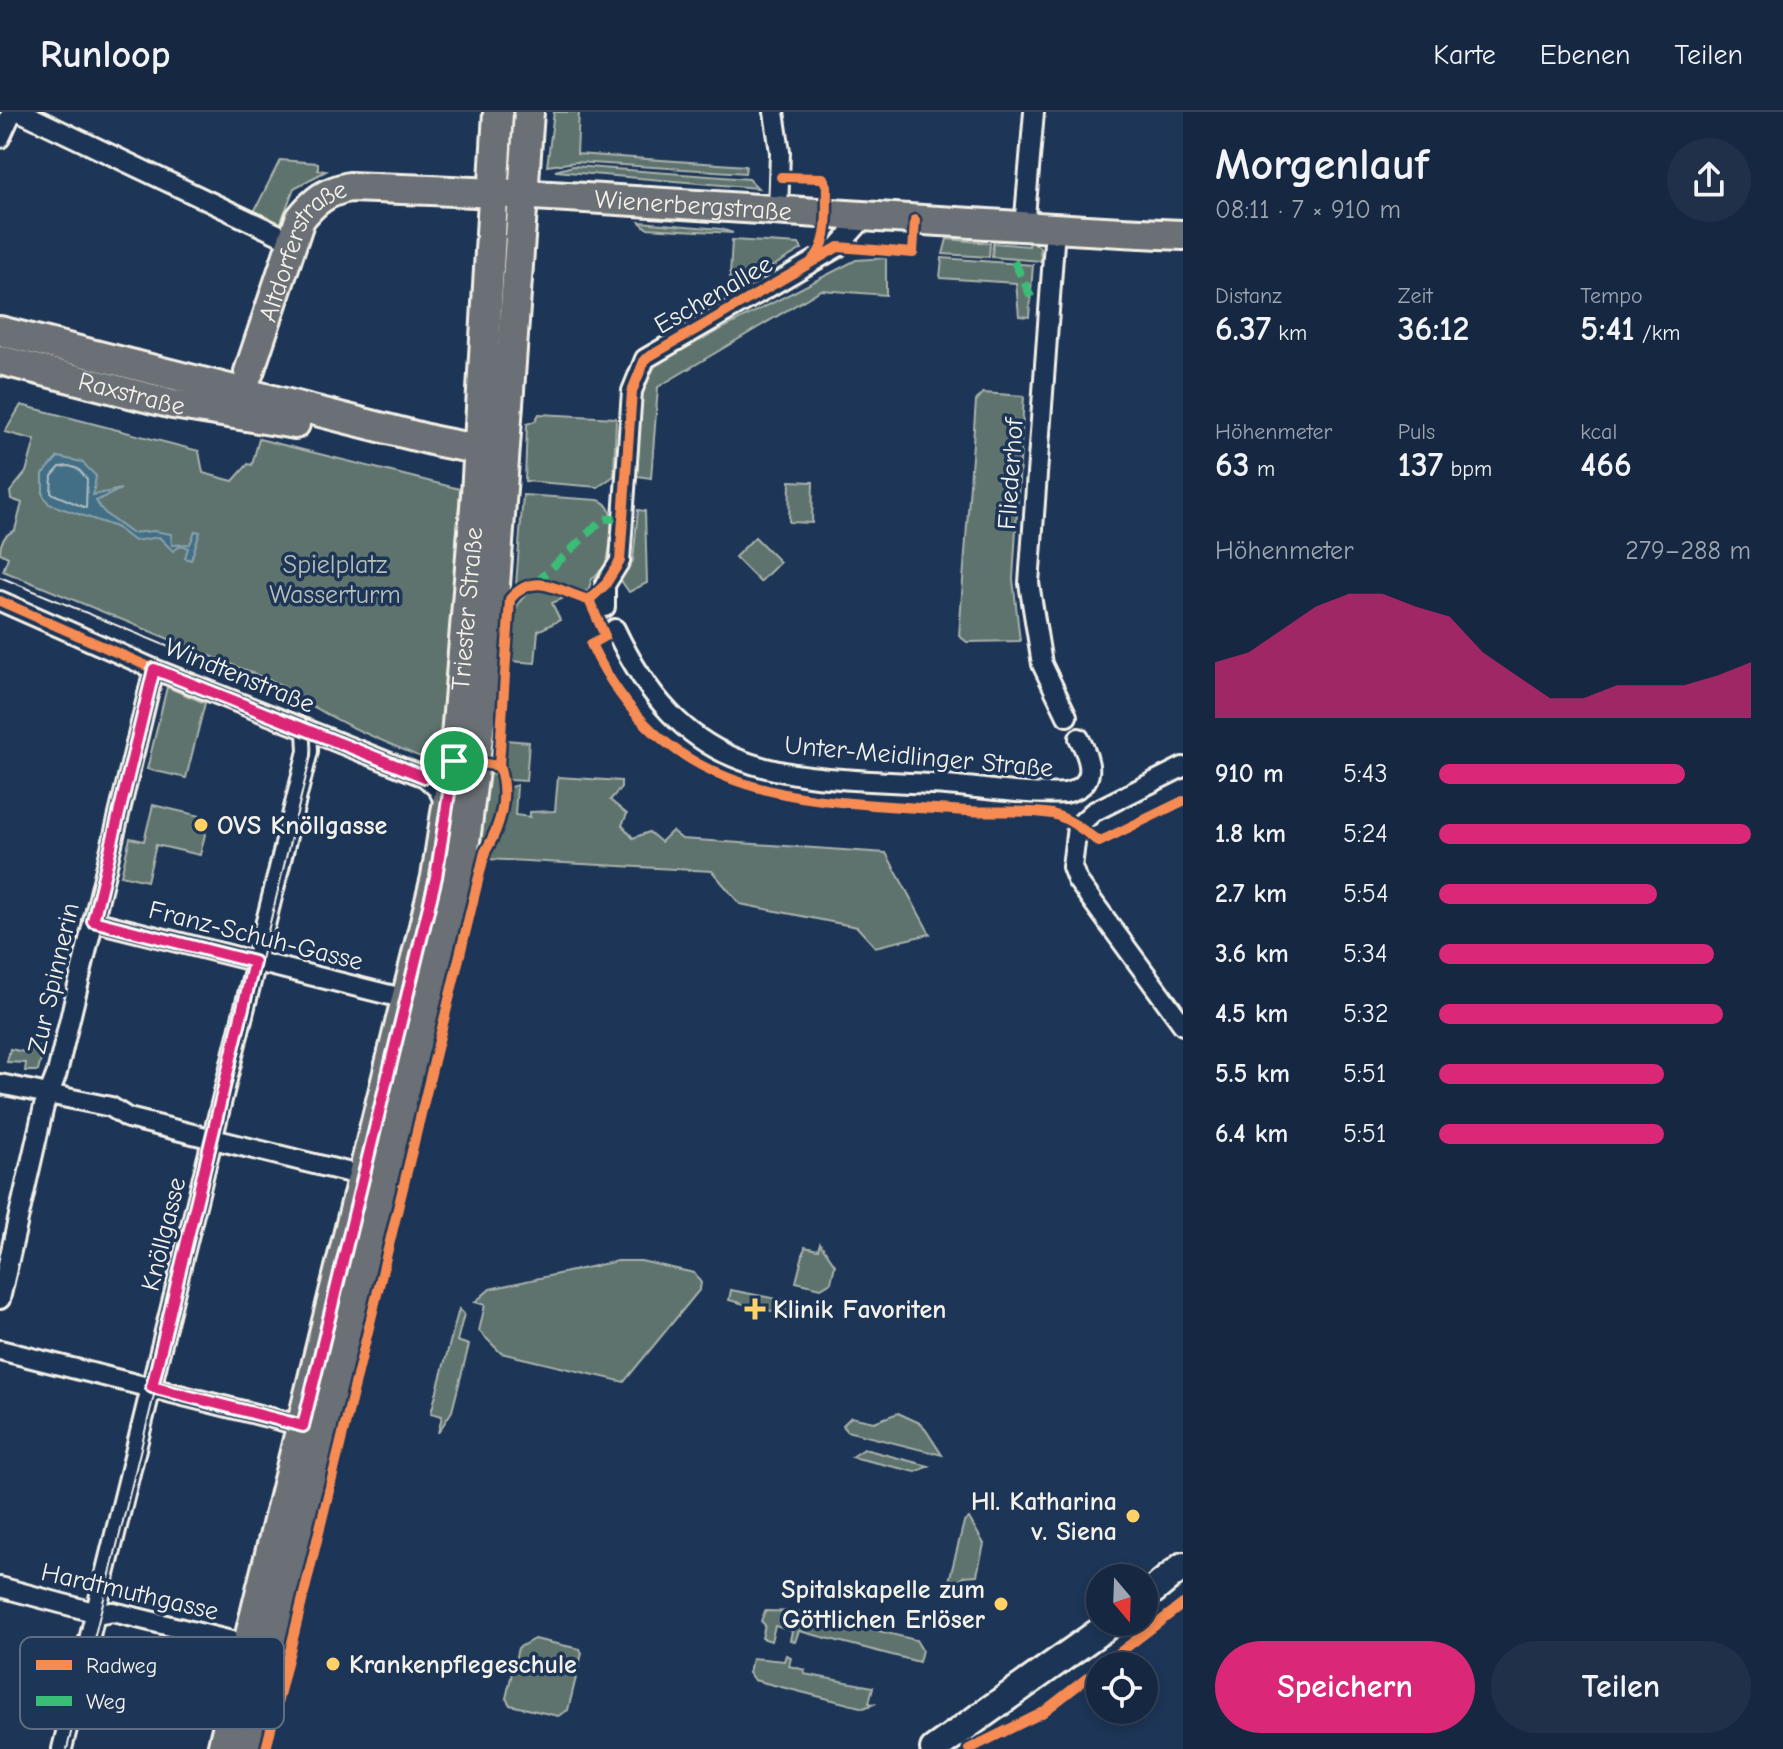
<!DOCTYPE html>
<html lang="de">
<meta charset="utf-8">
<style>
:root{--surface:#162841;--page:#1f3048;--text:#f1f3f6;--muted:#9ea6b1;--line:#35445a;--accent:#db2777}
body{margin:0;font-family:"Comic Neue",sans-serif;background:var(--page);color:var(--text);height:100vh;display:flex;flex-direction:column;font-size:30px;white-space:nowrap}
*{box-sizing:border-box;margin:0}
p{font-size:26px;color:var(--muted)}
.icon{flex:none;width:44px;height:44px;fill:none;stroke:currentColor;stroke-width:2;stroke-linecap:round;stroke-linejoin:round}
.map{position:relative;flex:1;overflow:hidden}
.panel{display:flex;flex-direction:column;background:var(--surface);width:600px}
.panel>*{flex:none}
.needle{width:52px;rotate:161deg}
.controls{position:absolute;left:1086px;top:1452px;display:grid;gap:16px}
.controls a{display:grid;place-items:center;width:72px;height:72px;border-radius:50%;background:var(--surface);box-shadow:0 4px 12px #0003,0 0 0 2px var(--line);font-size:40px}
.pin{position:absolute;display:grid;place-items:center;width:68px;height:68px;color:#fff;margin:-34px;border:4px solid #fff;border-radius:50%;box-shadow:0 2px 8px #0007}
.round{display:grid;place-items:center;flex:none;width:84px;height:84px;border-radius:42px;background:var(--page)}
.head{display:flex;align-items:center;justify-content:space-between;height:136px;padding:0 32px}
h1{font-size:44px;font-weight:800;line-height:60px}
.figures{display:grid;grid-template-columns:repeat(3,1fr);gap:12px;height:136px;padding:8px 32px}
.figures div{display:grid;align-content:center}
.figures b{font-size:34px;font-weight:800}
.figures small{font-size:22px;font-weight:400}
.figures p{font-size:22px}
.chart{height:224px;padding:16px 32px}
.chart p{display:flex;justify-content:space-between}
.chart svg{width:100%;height:144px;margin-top:8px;fill:var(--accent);opacity:.7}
.primary-button{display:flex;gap:16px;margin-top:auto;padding:16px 32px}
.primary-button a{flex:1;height:92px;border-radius:48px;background:var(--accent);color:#fff;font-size:32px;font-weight:800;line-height:92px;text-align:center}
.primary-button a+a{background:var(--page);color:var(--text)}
ul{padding:0 32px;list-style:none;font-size:26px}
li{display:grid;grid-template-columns:128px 96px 1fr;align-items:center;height:60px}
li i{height:20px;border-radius:10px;background:var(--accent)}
header{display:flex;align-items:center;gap:48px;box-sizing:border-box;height:112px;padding:0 40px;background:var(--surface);border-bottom:2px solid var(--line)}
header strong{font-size:38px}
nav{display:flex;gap:44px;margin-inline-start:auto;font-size:28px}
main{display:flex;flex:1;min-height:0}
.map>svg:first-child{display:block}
.green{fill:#5e736e;stroke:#a9b2ab;stroke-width:2}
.water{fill:#426e86;stroke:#89a2ad;stroke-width:2}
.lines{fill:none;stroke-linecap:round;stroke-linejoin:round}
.shore{stroke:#adbdc1;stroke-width:2}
.street-casing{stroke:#f4f1e8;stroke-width:24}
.secondary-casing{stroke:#f4f1e8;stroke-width:32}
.primary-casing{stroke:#f4f1e8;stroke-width:34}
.street{stroke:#1d3557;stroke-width:18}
.secondary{stroke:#1d3557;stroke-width:26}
.primary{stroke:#6b6f75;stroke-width:28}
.tram{stroke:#f4f1e8;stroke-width:2}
.quiet{stroke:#3abd76;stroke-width:8;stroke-dasharray:16 8;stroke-linecap:butt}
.cycleway-casing{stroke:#1d3557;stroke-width:15}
.cycleway{stroke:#f68b52;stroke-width:10}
.route-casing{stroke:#fff;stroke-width:16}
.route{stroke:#db2777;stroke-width:10}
.poi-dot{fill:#ffd166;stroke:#1d3557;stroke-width:3}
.labels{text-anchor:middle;stroke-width:7;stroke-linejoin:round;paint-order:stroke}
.street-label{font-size:26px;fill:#f4f1e8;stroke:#1d3557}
.park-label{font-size:26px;fill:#b8bfb7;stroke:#1d3557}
.poi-label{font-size:26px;font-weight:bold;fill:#f4f1e8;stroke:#1d3557;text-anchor:start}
.key{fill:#1d3557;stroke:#5e6d82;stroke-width:2}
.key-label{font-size:22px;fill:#f4f1e8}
</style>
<header>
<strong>Runloop</strong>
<nav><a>Karte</a><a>Ebenen</a><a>Teilen</a></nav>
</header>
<main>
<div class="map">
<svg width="1183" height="1637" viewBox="0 0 1183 1637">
<rect width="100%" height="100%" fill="#1d3557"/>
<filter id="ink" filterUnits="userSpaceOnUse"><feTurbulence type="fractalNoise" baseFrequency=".0125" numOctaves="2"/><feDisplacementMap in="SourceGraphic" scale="16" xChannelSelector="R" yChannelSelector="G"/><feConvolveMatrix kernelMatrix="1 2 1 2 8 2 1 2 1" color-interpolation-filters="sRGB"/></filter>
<g filter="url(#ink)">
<g class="green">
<polygon points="554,0 579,0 577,42 746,54 745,61 576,50 547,54"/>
<polygon points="280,48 318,51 318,58 326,59 294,76 281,110 274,113 253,102"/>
<polygon points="573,54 749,67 758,76 555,59"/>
<polygon points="640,110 721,117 733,121 646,116"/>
<polygon points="947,127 990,131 989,145 943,142"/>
<polygon points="732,128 799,132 802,137 729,180"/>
<polygon points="1030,129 1040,135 1041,149 992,145 993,131 1029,134"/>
<polygon points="886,146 886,183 821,178 658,275 651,366 637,364 642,280 657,250 856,148"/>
<polygon points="942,146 1033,153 1029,205 1019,204 1016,171 940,166"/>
<polygon points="983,281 1024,284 1013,467 1020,529 967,530 959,524 976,289"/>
<path d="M 21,293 L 199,339 L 203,361 L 233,369 L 248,352 L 252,353 L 259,327 L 460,377 L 441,643 L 430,649 C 378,627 326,607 281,573 L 3,459 L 8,445 L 0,441 C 0,430 6,422 15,418 L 22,391 L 11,387 L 10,380 L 26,360 L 35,328 L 5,320 Z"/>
<polygon points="539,302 616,306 614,364 598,375 525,369 527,312 535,309"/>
<polygon points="790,369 813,370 812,411 789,410"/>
<path d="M 523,383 L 598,388 C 621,394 609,434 607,452 L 592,467 L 588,479 L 582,480 L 544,467 L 516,473 Z"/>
<polygon points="638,398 645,399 647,471 629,480 620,467 633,449"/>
<polygon points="755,425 780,450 760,470 735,445"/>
<path d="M 537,476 L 550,477 L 562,487 L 552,491 L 560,508 L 538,519 L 535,551 L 510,549 C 512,519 506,490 537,476 Z"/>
<polygon points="167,575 205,591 186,666 147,657"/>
<polygon points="505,628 529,630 526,669 510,668 503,661"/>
<polygon points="486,661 498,664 501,687 497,710 473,757"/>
<polygon points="558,665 621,669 621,676 610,688 627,702 622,713 633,726 649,720 661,730 672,719 682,727 886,741 930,822 875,835 857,815 740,792 712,759 488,747 503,717 507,676 517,673 515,703 530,705 530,700 555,699"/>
<polygon points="153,693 209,706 200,743 156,733 147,769 121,763 130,726 144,729"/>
<polygon points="31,933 44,936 38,959 25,959 26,951 7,950 10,937 29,941"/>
<polygon points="820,1131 835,1153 831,1170 821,1176 796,1170 805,1135 818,1138"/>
<polygon points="617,1149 641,1149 694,1161 701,1171 700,1177 624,1270 501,1241 479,1219 485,1193 475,1190 490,1177"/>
<polygon points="731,1178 807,1193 809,1201 802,1207 729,1188"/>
<polygon points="459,1197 464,1202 457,1229 469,1233 452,1299 438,1321 442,1304 431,1301"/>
<polygon points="898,1301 922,1312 942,1343 846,1319 843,1313 851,1305 874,1310"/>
<polygon points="864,1337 929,1354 916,1360 852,1345"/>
<polygon points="969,1406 984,1432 977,1463 964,1464 956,1474 948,1473 964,1410"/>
<polygon points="765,1499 801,1500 916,1528 922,1538 919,1550 799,1519 795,1530 790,1528 792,1519 775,1514 771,1529 762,1526 765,1513 761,1509"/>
<polygon points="534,1527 580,1537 582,1541 568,1598 558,1604 510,1593 506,1586 518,1536"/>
<polygon points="786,1543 791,1545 789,1554 805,1558 804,1562 873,1575 869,1591 874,1592 864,1596 754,1568 749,1561 752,1546 784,1549"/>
</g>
<path class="water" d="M 58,345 L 82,350 L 96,364 L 93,383 L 121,377 L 96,389 C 104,404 117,410 131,421 L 154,419 L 171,422 L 172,433 L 190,432 L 195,419 L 200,420 L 191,448 L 185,446 L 188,436 L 182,433 L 173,439 L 159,425 L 134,429 L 116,415 L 49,392 L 43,383 L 43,362 Z"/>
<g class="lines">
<polygon class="shore" points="69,354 78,357 87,367 86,396 51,381 52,364 60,355"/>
<defs>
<g id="street">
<polyline points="21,0 292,129"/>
<polyline points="774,0 780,40 778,99"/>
<polyline points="0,26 12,0"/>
<polyline points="1024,116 1034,0"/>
<polyline points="1055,117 1029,471 1042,552 1067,604"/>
<polyline points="0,489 154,557 425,665 438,677 447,694"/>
<polyline points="605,495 605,473 620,449 632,279 645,247 838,135 865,105"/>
<path d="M 615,517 C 688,671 780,664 931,672 C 975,674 1022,684 1065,681 C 1099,673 1091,649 1079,626"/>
<polyline points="1183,655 1093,700 1077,715 1072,755 1077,768 1183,913"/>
<polyline points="93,809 406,887"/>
<polyline points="0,972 111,995 128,1006 363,1064"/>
<polyline points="0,1187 44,994 57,961 154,557"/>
<polyline points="0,1238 303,1314"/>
<polyline points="0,1475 101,1502 113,1500 248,1533"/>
<polyline points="62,1637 308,639 307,619"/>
</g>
<g id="secondary">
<polyline points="1144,1486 1183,1454"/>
<polyline points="934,1637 1113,1510"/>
</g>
<g id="primary">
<polyline points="0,219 435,329 496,341"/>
<path id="s1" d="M 0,248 L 173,292 L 295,312"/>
<path id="s2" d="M 249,260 L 300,107 C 315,88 326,80 349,75 C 627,84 905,110 1183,123"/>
<path id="s3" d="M 222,1637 L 436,765 L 454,649 L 476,383 L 498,0"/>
<polyline points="250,1637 460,769 492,515 529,0"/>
</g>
</defs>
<use href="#street" class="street-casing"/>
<use href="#secondary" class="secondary-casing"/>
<use href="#primary" class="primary-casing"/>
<use href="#street" class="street"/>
<use href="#secondary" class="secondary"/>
<use href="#primary" class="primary"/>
<path class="tram" d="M 0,465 L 280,581 C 305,596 313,617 311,644 L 67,1637"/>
<g class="quiet">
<polyline points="1014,149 1034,191"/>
<polyline points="535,472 603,407 624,406"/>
</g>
<defs>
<g id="cycleway">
<path d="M 781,65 L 823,66 L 827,74 C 826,99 831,131 812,149"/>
<polyline points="589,488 605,473 620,449 632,279 645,247 838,135 913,141 915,108"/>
<path d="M 0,489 L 154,557 L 425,665 C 438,638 474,651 499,654"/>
<polyline points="1102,1554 1183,1492"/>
<path d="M 266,1637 L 485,740 C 501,713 509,685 499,654 L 510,487 C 536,457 560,481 589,488 L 605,524 L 591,532 C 669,697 811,688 967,699 C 994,701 1026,697 1052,702 C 1069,706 1086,720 1099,730 L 1183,689"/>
<polyline points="969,1637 1042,1601 1100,1556"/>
</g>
</defs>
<use href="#cycleway" class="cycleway-casing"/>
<use href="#cycleway" class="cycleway"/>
</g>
</g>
<g class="lines" filter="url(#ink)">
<defs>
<path id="route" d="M 154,557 L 425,665 C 432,651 439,647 454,649 L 436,765 L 303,1314 L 152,1275 L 254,850 L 93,809 Z"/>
</defs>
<use href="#route" class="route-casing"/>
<use href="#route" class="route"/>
</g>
<g class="poi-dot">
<circle cx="201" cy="713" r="8"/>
<path d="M751 1185h8v8h8v8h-8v8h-8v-8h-8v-8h8z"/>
<circle cx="1133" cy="1404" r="8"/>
<circle cx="1001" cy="1492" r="8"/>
<circle cx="333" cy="1552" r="8"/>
</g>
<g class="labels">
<g class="street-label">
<text dy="9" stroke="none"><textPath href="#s2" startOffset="566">Wienerbergstraße</textPath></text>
<text dy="9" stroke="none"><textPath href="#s2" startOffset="136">Altdorferstraße</textPath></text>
<text transform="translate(713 182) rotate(-30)" y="9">Eschenallee</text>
<text dy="9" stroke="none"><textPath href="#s1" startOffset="136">Raxstraße</textPath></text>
<text transform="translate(1010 362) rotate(-86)" y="9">Fliederhof</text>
<text dy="9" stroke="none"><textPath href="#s3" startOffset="1168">Triester Straße</textPath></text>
<text transform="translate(240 563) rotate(22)" y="9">Windtenstraße</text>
<text transform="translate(919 644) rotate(5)" y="9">Unter-Meidlinger Straße</text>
<text transform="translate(256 823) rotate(14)" y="9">Franz-Schuh-Gasse</text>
<text transform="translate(53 866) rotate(-77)" y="9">Zur Spinnerin</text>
<text transform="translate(163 1122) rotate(-76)" y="9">Knöllgasse</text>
<text transform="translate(130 1479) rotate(13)" y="9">Hardtmuthgasse</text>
</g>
<g class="park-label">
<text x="335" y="461">Spielplatz<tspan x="335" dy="30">Wasserturm</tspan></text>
</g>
<g class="poi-label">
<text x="217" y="722">OVS Knöllgasse</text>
<text x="773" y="1206">Klinik Favoriten</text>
<text x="1117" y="1398" text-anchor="end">Hl. Katharina<tspan x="1117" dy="30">v. Siena</tspan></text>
<text x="985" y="1486" text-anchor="end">Spitalskapelle zum<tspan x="985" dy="30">Göttlichen Erlöser</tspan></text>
<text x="349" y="1561">Krankenpflegeschule</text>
</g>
</g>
<rect x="20" y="1525" width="264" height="92" rx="12" class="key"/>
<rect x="36" y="1548" width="36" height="10" fill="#f68b52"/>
<rect x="36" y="1584" width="36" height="10" fill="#3abd76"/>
<g class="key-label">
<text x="86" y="1561">Radweg</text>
<text x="86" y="1597">Weg</text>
</g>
</svg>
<div class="controls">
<a><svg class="needle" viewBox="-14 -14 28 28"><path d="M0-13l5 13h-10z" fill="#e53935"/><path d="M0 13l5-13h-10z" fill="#9ea6b1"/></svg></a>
<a><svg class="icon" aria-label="locate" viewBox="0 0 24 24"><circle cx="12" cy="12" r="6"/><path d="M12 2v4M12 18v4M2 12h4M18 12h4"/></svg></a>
</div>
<div class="pin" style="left:454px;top:649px;background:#1e9e55"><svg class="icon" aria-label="arrive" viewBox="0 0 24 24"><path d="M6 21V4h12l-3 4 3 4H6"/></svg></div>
</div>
<section class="panel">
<div class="head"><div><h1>Morgenlauf</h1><p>08:11 · 7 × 910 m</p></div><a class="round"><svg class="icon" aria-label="share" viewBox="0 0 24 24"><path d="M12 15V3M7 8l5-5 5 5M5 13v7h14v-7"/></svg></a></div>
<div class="figures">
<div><p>Distanz</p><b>6.37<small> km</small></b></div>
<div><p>Zeit</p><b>36:12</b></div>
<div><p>Tempo</p><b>5:41<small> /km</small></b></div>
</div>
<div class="figures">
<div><p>Höhenmeter</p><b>63<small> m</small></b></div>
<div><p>Puls</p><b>137<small> bpm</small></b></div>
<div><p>kcal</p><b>466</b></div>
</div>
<div class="chart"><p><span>Höhenmeter</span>279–288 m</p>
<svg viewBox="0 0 160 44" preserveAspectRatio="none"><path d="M0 44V27L10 24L20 17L30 10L40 6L50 6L60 10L70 13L80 24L90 31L100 38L110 38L120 34L130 34L140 34L150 31L160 27V44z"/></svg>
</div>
<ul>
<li><b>910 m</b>5:43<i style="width:79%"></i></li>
<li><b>1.8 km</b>5:24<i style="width:100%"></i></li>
<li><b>2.7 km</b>5:54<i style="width:70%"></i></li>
<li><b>3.6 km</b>5:34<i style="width:88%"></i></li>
<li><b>4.5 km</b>5:32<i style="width:91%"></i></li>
<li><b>5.5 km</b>5:51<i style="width:72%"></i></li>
<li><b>6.4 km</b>5:51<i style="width:72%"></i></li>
</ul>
<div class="primary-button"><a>Speichern</a><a>Teilen</a></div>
</section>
</main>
